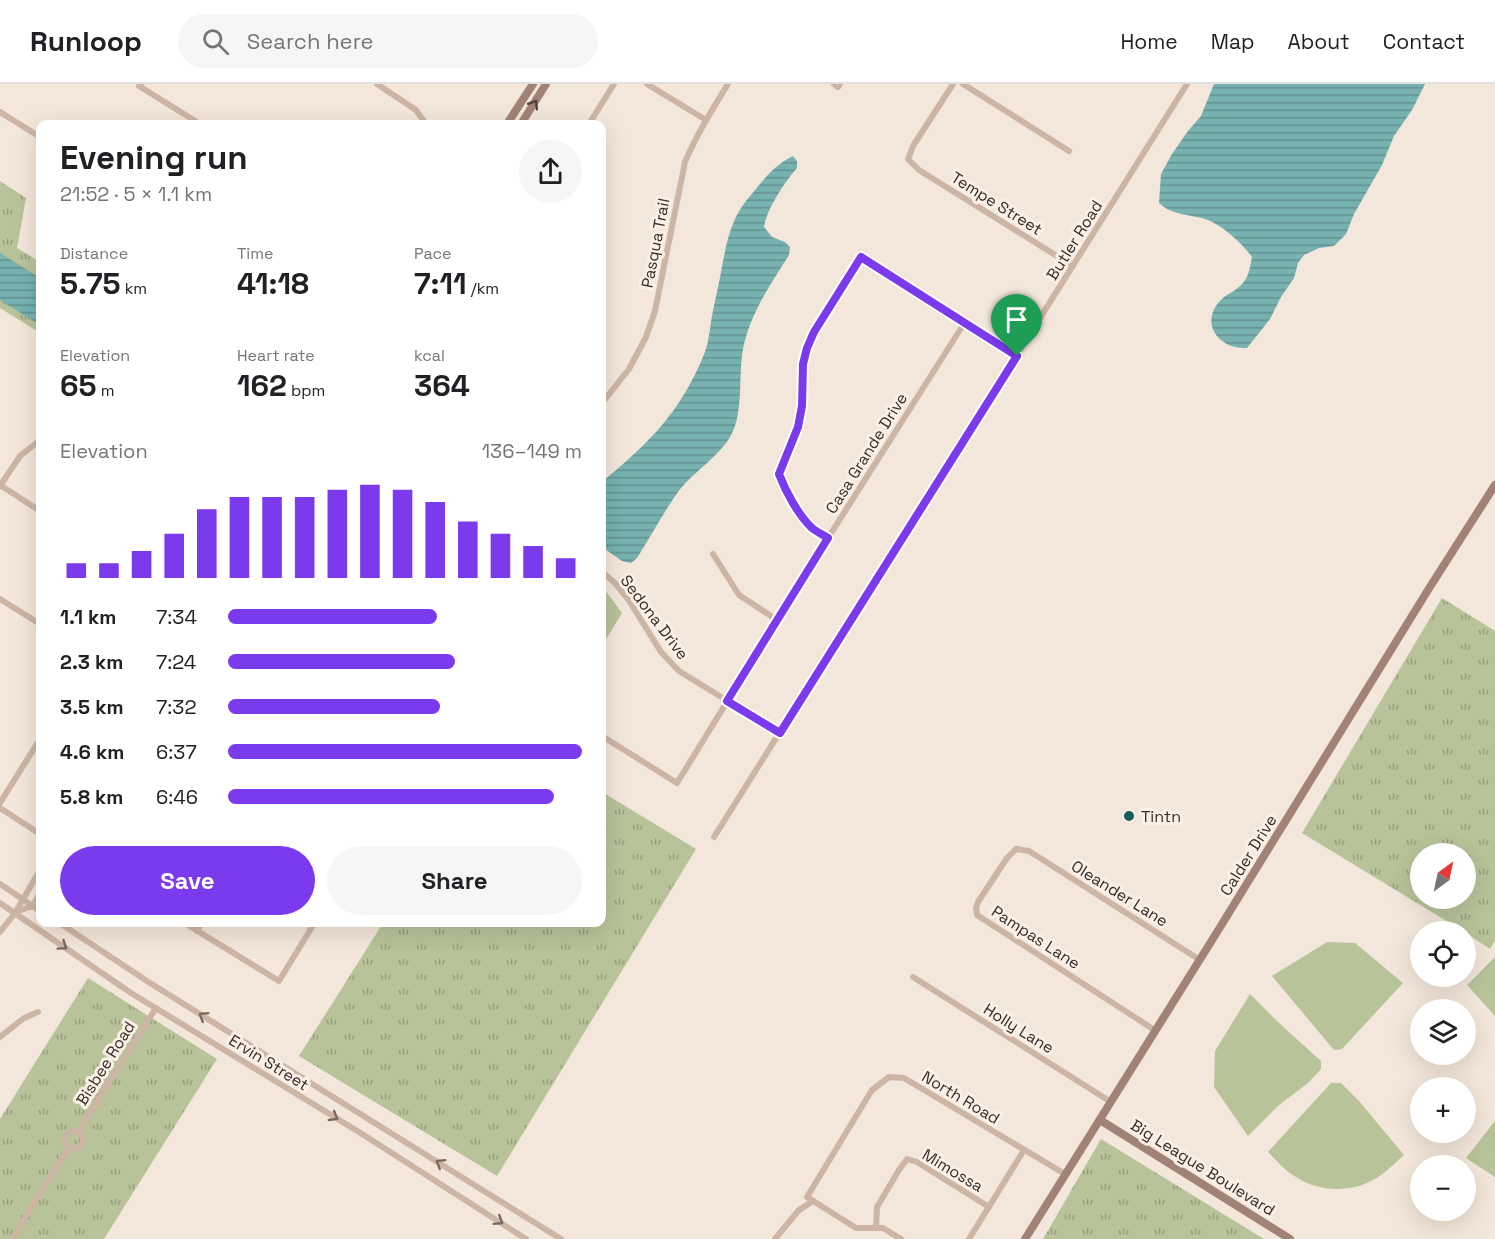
<!DOCTYPE html>
<meta charset="utf-8">
<style>
:root{--surface:#fff;--page:#f6f6f6;--text:#202124;--muted:#757577;--line:#e0e0e0;--accent:#7c3aed}
body{margin:0;font-family:"Space Grotesk",sans-serif;background:var(--page);color:var(--text);height:100vh;display:flex;flex-direction:column;font-size:22px;white-space:nowrap}
*{box-sizing:border-box;margin:0}
p{font-size:20px;color:var(--muted)}
.icon{flex:none;width:33px;height:33px;fill:none;stroke:currentColor;stroke-width:2;stroke-linecap:round;stroke-linejoin:round}
.map{position:relative;flex:1;overflow:hidden}
.details{position:absolute;left:36px;top:36px;width:570px;height:807px;display:flex;flex-direction:column;background:var(--surface);border-radius:12px;box-shadow:0 6px 24px #0002}
.details>*{flex:none}
.needle{width:39px;rotate:33deg}
.tools{position:absolute;left:1410px;top:759px;display:grid;gap:12px}
.tools a{display:grid;place-items:center;width:66px;height:66px;border-radius:50%;background:var(--surface);box-shadow:0 6px 24px #0002;font-size:30px}
.pin{position:absolute;display:grid;place-items:center;width:51px;height:51px;color:#fff;margin:-62px -26px;border-radius:50% 50% 50% 0;rotate:-45deg;box-shadow:0 0 6px #0007}
.pin .icon{rotate:45deg}
.round{display:grid;place-items:center;flex:none;width:63px;height:63px;border-radius:32px;background:var(--page)}
.headline{display:flex;align-items:center;justify-content:space-between;height:102px;padding:0 24px}
h1{font-size:33px;font-weight:700;line-height:45px}
.figures{display:grid;grid-template-columns:repeat(3,1fr);gap:9px;height:102px;padding:6px 24px}
.figures div{display:grid;align-content:center}
.figures b{font-size:30px;font-weight:700}
.figures small{font-size:16px;font-weight:400}
.figures p{font-size:16px}
.chart{height:168px;padding:12px 24px}
.chart p{display:flex;justify-content:space-between}
.chart svg{width:100%;height:108px;margin-top:6px;stroke:var(--accent);stroke-width:6}
.button{display:flex;gap:12px;margin-top:auto;padding:12px 24px}
.button a{flex:1;height:69px;border-radius:36px;background:var(--accent);color:#fff;font-size:24px;font-weight:700;line-height:69px;text-align:center}
.button a+a{background:var(--page);color:var(--text)}
ul{padding:0 24px;list-style:none;font-size:20px}
li{display:grid;grid-template-columns:96px 72px 1fr;align-items:center;height:45px}
li i{height:15px;border-radius:8px;background:var(--accent)}
header{display:flex;align-items:center;gap:36px;box-sizing:border-box;height:84px;padding:0 30px;background:var(--surface);border-bottom:2px solid var(--line)}
header strong{font-size:28px}
nav{display:flex;gap:33px;margin-inline-start:auto;font-size:21px}
.search{width:420px;height:54px;background:var(--page);display:flex;align-items:center;gap:15px;box-sizing:border-box;padding:0 21px;border-radius:33px;color:var(--muted);font-size:22px}
.map>svg:first-child{display:block}
.grass{fill:url(#grass-tufts);fill-rule:evenodd}
.pitch{fill:#b8c399}
.water{fill:url(#water-rules)}
.lines{fill:none;stroke-linecap:round;stroke-linejoin:round}
.street{stroke:#ccb5a5;stroke-width:6}
.secondary{stroke:#a08376;stroke-width:8}
.oneway{stroke:#52413b}
.oneway2{stroke:#7b6960}
.route-casing{stroke:#fff;stroke-width:12}
.route{stroke:#7c3aed;stroke-width:8}
.poi-dot{fill:#1a5c5c;stroke:#fbf0e7;stroke-width:2}
.labels{text-anchor:middle;stroke-width:6;stroke-linejoin:round;paint-order:stroke}
.street-label{font-size:16px;fill:#382b27;stroke:#fbf0e7}
.poi-label{font-size:16px;fill:#382b27;stroke:#fbf0e7;text-anchor:start}
</style>
<header>
<strong>Runloop</strong>
<div class="search"><svg class="icon" aria-label="search" viewBox="0 0 24 24"><circle cx="10" cy="10" r="6"/><path d="M15 15l6 6"/></svg>Search here</div>
<nav><a>Home</a><a>Map</a><a>About</a><a>Contact</a></nav>
</header>
<div class="map">
<svg width="1495" height="1155" viewBox="0 0 1495 1155">
<defs>
<pattern id="grass-tufts" width="24" height="20" patternUnits="userSpaceOnUse" patternTransform="scale(1.5)"><rect width="24" height="20" fill="#b8c399"/><path d="M3 7l-1-3M5 7V3M7 7l1-3M15 17l-1-3M17 17v-4M19 17l1-3" fill="none" stroke="#979f7d"/></pattern>
<pattern id="water-rules" width="6" height="5" patternUnits="userSpaceOnUse" patternTransform="scale(1.5)"><rect width="6" height="5" fill="#77b2b1"/><path d="M0 2.5h6" fill="none" stroke="#639190"/></pattern>
</defs>
<rect width="100%" height="100%" fill="#f3e6da"/>
<g class="grass">
<polygon points="0,97 26,114 17,164 40,178 40,249 0,224"/>
<polygon points="602,502 622,529 602,562"/>
<path d="M 1442,514 L 1495,547 L 1495,857 L 1490,865 L 1466,849 L 1466,848 L 1463,847 L 1302,749 ZM 1420,770 L 1466,770 L 1466,814 L 1420,814 Z"/>
<polygon points="602,708 696,765 497,1092 299,972 383,839 602,838"/>
<polygon points="88,894 217,975 104,1155 0,1155 0,1035"/>
<polygon points="1101,1055 1264,1155 1043,1155"/>
</g>
<g class="pitch">
<polygon points="1327,858 1355,859 1403,899 1342,965 1334,966 1272,892"/>
<polygon points="1495,873 1495,932 1467,901"/>
<polygon points="1250,910 1279,939 1321,977 1321,985 1308,999 1279,1021 1248,1052 1214,1003 1215,967"/>
<path d="M 1331,999 L 1341,999 L 1359,1017 L 1404,1071 C 1392,1082 1381,1093 1367,1099 C 1345,1109 1315,1106 1296,1093 C 1285,1087 1277,1077 1268,1068 Z"/>
<polygon points="1495,1037 1495,1093 1466,1074"/>
</g>
<g class="water">
<path d="M 1214,0 L 1425,0 L 1412,26 L 1394,52 L 1382,81 L 1354,130 L 1346,150 L 1334,162 L 1319,164 L 1304,171 L 1298,179 L 1294,194 L 1281,213 L 1270,235 L 1247,264 C 1235,264 1226,262 1217,252 C 1207,240 1211,224 1223,214 C 1229,209 1237,206 1242,200 C 1249,193 1250,183 1252,173 C 1243,160 1223,142 1208,136 C 1191,130 1173,132 1159,119 L 1161,90 L 1172,70 L 1188,47 L 1201,32 Z"/>
<path d="M 793,72 L 797,77 L 797,84 C 785,98 767,124 764,143 L 772,153 L 785,158 L 790,163 L 789,171 C 770,201 750,230 743,265 C 738,291 744,328 731,351 C 720,372 693,388 678,408 C 663,429 651,452 637,474 L 631,479 L 622,477 L 602,463 L 602,398 C 650,358 681,328 705,268 C 709,257 710,244 712,232 C 715,216 719,200 722,183 C 725,167 728,150 735,135 C 740,124 748,114 756,105 C 767,91 777,80 793,72 Z"/>
<polygon points="0,169 40,194 40,241 0,216"/>
</g>
<g class="lines">
<g class="street">
<polyline points="141,0 139,2 200,40"/>
<polyline points="377,0 416,26 426,40"/>
<polyline points="647,0 706,36"/>
<polyline points="834,0 838,3 840,0"/>
<polyline points="953,0 913,62 908,75 919,86 1073,182"/>
<polyline points="963,0 1069,67"/>
<polyline points="0,28 40,53"/>
<polyline points="589,40 614,0"/>
<path d="M 602,319 L 629,285 L 646,253 L 655,227 L 685,78 C 697,50 712,26 728,0"/>
<polyline points="0,401 40,427"/>
<polyline points="0,402 20,372 40,356"/>
<path d="M 828,454 C 823,451 817,448 812,444 C 799,432 785,405 779,390 L 798,343 L 802,322 L 803,280 L 807,264 L 814,248 L 861,173 L 1017,272"/>
<polyline points="713,470 739,511 777,536"/>
<polyline points="602,488 615,499 628,515 661,568 679,587 780,649"/>
<polyline points="0,515 40,540"/>
<polyline points="602,652 677,699 828,454 965,238"/>
<polyline points="0,719 40,655"/>
<polyline points="0,724 40,750"/>
<polyline points="714,753 1187,0"/>
<polyline points="0,800 40,827"/>
<polyline points="0,819 131,909 359,1048 526,1155"/>
<polyline points="15,828 33,822 40,809"/>
<polyline points="58,838 150,899 561,1155"/>
<polyline points="183,838 279,897 315,838"/>
<polyline points="197,847 202,838"/>
<polyline points="0,848 15,829 40,786"/>
<polyline points="913,893 1111,1018"/>
<polyline points="1156,947 977,831 976,824 978,818 1007,774 1016,765 1029,767 1200,876"/>
<polyline points="0,953 24,934 38,928"/>
<circle cx="74" cy="1056" r="9"/>
<polyline points="78,1048 156,924"/>
<polyline points="876,1144 877,1123 899,1086 907,1075 917,1078 989,1123"/>
<polyline points="12,1155 69,1063"/>
<polyline points="775,1155 799,1126 813,1117"/>
<polyline points="901,1155 883,1144 856,1144 807,1113 872,1006 889,993 904,994 1065,1090"/>
<polyline points="969,1155 1024,1066"/>
</g>
<g class="secondary">
<polyline points="507,40 533,0"/>
<polyline points="521,40 546,0"/>
<polyline points="1100,1036 1290,1155"/>
<polyline points="1025,1155 1214,853 1428,506 1495,401"/>
</g>
</g>
<defs><path id="oneway-chevron" d="M-2-3.5L2.5 0L-2 3.5" fill="none" stroke-width="1.6" stroke-linecap="round" stroke-linejoin="round" transform="scale(1.5)"/></defs>
<use class="oneway" href="#oneway-chevron" transform="translate(534 20) rotate(-58)"/>
<g class="oneway2">
<use href="#oneway-chevron" transform="translate(63 862) rotate(34)"/>
<use href="#oneway-chevron" transform="translate(203 932) rotate(-148)"/>
<use href="#oneway-chevron" transform="translate(334 1033) rotate(31)"/>
<use href="#oneway-chevron" transform="translate(440 1079) rotate(-148)"/>
<use href="#oneway-chevron" transform="translate(499 1137) rotate(32)"/>
</g>
<g class="lines">
<defs>
<path id="route" d="M 861,173 L 1017,272 L 780,649 L 727,617 L 828,454 C 823,451 817,448 812,444 C 798,431 785,406 779,390 L 798,343 L 802,322 L 803,280 L 807,264 L 814,248 Z"/>
</defs>
<use href="#route" class="route-casing"/>
<use href="#route" class="route"/>
</g>
<circle class="poi-dot" cx="1129" cy="732" r="6"/>
<g class="labels">
<g class="street-label">
<text transform="translate(997 119) rotate(32)" y="6">Tempe Street</text>
<text transform="translate(1074 156) rotate(-58)" y="6">Butler Road</text>
<text transform="translate(655 159) rotate(-79)" y="6">Pasqua Trail</text>
<text transform="translate(866 369) rotate(-58)" y="6">Casa Grande Drive</text>
<text transform="translate(655 533) rotate(53)" y="6">Sedona Drive</text>
<text transform="translate(1248 771) rotate(-58)" y="6">Calder Drive</text>
<text transform="translate(1120 809) rotate(32)" y="6">Oleander Lane</text>
<text transform="translate(1036 853) rotate(33)" y="6">Pampas Lane</text>
<text transform="translate(1019 944) rotate(32)" y="6">Holly Lane</text>
<text transform="translate(269 978) rotate(32)" y="6">Ervin Street</text>
<text transform="translate(105 979) rotate(-58)" y="6">Bisbee Road</text>
<text transform="translate(961 1013) rotate(31)" y="6">North Road</text>
<text transform="translate(1203 1083) rotate(32)" y="6">Big League Boulevard</text>
<text transform="translate(953 1086) rotate(31)" y="6">Mimossa</text>
</g>
<g class="poi-label">
<text x="1141" y="738">Tintn</text>
</g>
</g>
</svg>
<div class="tools">
<a><svg class="needle" viewBox="-14 -14 28 28"><path d="M0-13l5 13h-10z" fill="#e53935"/><path d="M0 13l5-13h-10z" fill="#757577"/></svg></a>
<a><svg class="icon" aria-label="locate" viewBox="0 0 24 24"><circle cx="12" cy="12" r="6"/><path d="M12 2v4M12 18v4M2 12h4M18 12h4"/></svg></a>
<a><svg class="icon" aria-label="layers" viewBox="0 0 24 24"><path d="M12 4l9 5-9 5-9-5zM3 14l9 5 9-5"/></svg></a>
<a>+</a>
<a>−</a>
</div>
<div class="pin" style="left:1017px;top:272px;background:#1e9e55"><svg class="icon" aria-label="arrive" viewBox="0 0 24 24"><path d="M6 21V4h12l-3 4 3 4H6"/></svg></div>
<section class="details">
<div class="headline"><div><h1>Evening run</h1><p>21:52 · 5 × 1.1 km</p></div><a class="round"><svg class="icon" aria-label="share" viewBox="0 0 24 24"><path d="M12 15V3M7 8l5-5 5 5M5 13v7h14v-7"/></svg></a></div>
<div class="figures">
<div><p>Distance</p><b>5.75<small> km</small></b></div>
<div><p>Time</p><b>41:18</b></div>
<div><p>Pace</p><b>7:11<small> /km</small></b></div>
</div>
<div class="figures">
<div><p>Elevation</p><b>65<small> m</small></b></div>
<div><p>Heart rate</p><b>162<small> bpm</small></b></div>
<div><p>kcal</p><b>364</b></div>
</div>
<div class="chart"><p><span>Elevation</span>136–149 m</p>
<svg viewBox="0 0 160 44" preserveAspectRatio="none"><path d="M5 44V38M15 44V38M25 44V33M35 44V26M45 44V16M55 44V11M65 44V11M75 44V11M85 44V8M95 44V6M105 44V8M115 44V13M125 44V21M135 44V26M145 44V31M155 44V36"/></svg>
</div>
<ul>
<li><b>1.1 km</b>7:34<i style="width:59%"></i></li>
<li><b>2.3 km</b>7:24<i style="width:64%"></i></li>
<li><b>3.5 km</b>7:32<i style="width:60%"></i></li>
<li><b>4.6 km</b>6:37<i style="width:100%"></i></li>
<li><b>5.8 km</b>6:46<i style="width:92%"></i></li>
</ul>
<div class="button"><a>Save</a><a>Share</a></div>
</section>
</div>
